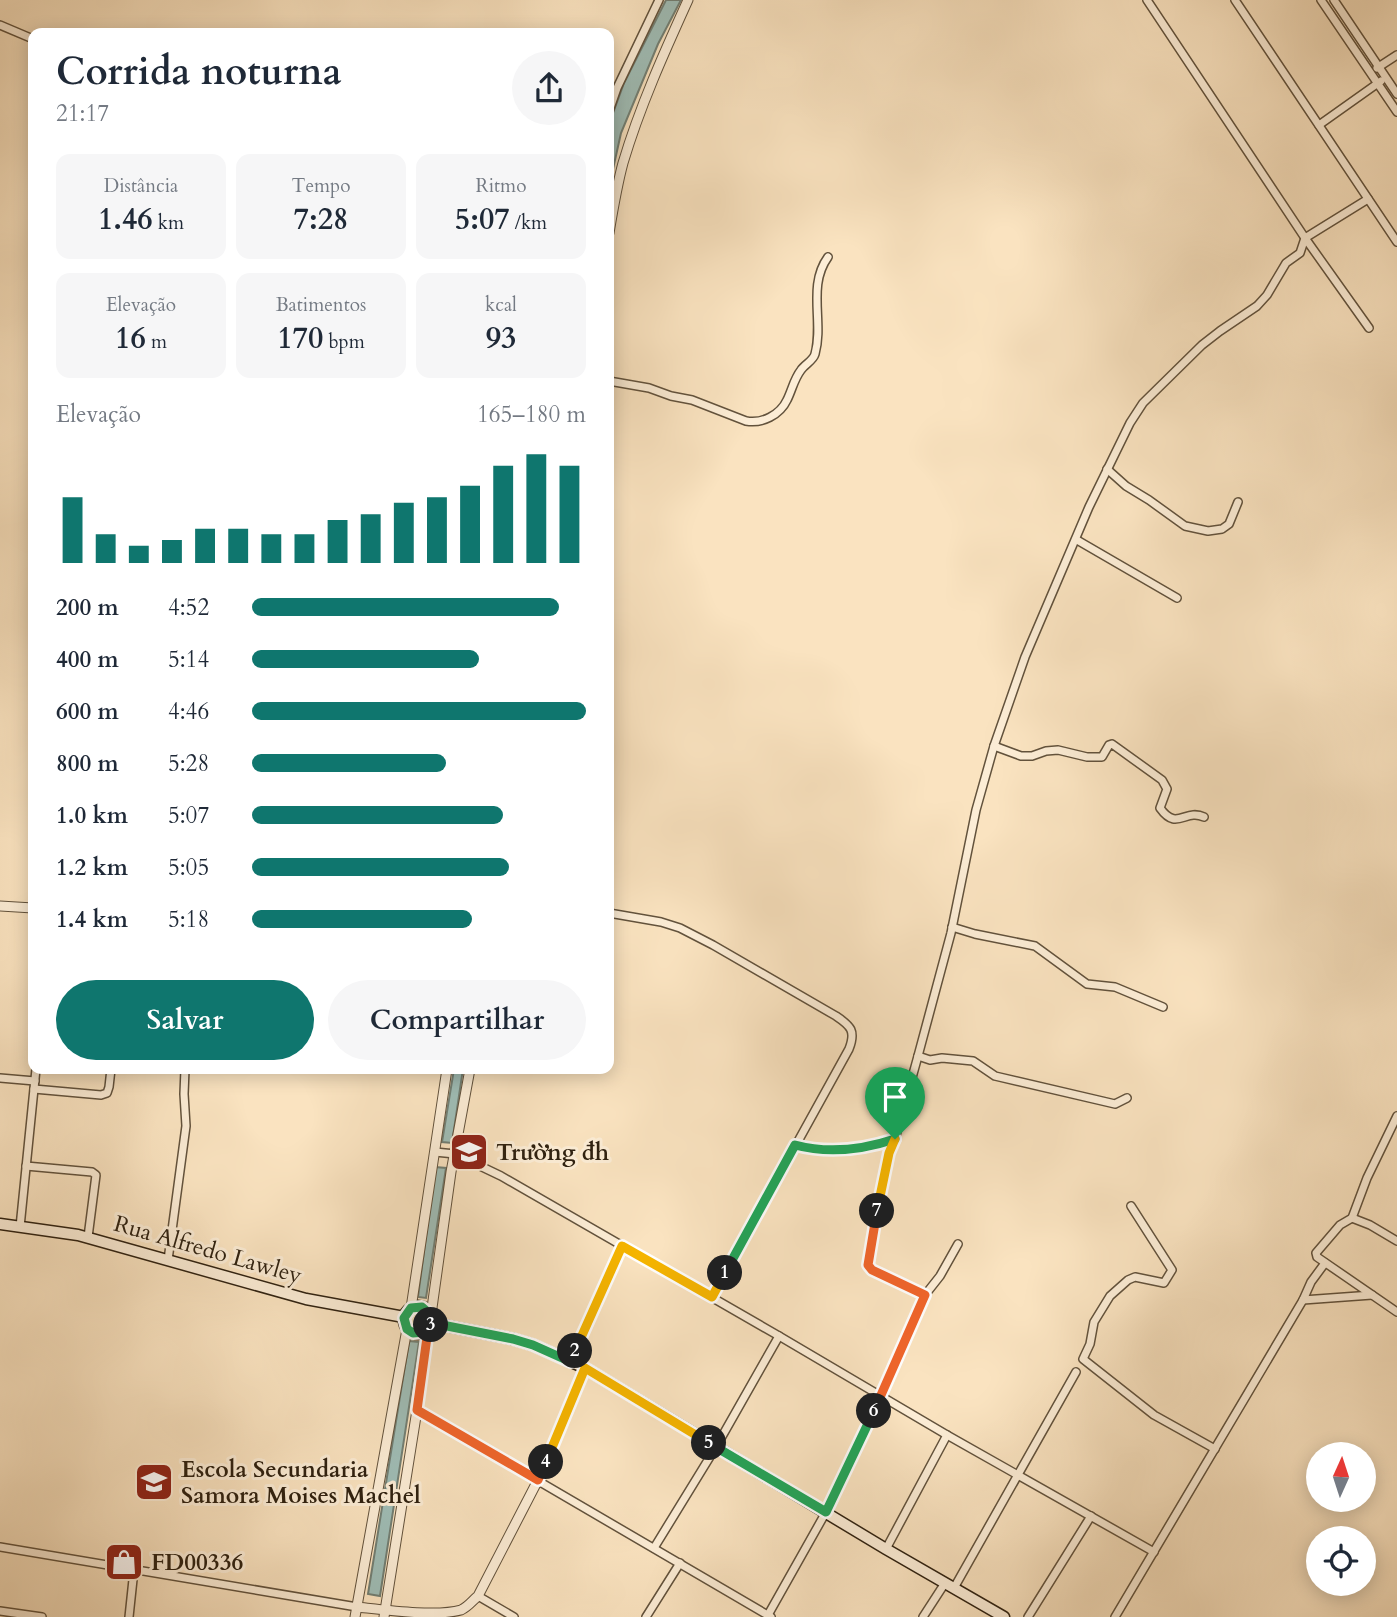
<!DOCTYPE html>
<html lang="pt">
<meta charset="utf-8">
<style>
:root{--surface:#fff;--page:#f6f6f7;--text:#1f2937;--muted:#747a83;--accent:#0f766e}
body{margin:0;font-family:Cardo,serif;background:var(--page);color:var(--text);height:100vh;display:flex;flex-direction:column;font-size:26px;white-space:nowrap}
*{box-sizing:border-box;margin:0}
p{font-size:23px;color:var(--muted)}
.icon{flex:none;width:38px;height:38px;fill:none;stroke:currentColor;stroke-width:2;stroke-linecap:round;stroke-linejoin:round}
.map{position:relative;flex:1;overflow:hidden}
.sheet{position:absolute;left:28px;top:28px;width:586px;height:1046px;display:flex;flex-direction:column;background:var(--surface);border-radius:14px;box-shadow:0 4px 18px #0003}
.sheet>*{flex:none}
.needle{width:46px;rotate:3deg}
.controls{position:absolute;left:1306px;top:1442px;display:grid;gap:14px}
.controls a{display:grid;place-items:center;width:70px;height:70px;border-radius:50%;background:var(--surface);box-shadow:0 4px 18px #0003;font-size:35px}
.pin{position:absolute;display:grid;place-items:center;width:60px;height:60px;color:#fff;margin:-72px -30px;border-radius:50% 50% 50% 0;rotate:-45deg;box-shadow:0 0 7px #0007}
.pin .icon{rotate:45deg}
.km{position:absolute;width:35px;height:35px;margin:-18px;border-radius:50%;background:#222;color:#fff;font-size:19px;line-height:35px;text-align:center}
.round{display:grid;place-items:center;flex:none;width:74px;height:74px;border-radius:37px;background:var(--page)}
.overview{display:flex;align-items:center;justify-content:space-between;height:119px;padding:0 28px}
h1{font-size:38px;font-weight:800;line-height:52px}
.figures{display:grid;grid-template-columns:repeat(3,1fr);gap:10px;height:119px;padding:7px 28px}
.figures div{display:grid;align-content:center;border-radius:14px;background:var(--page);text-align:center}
.figures b{font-size:30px;font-weight:800}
.figures small{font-size:19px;font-weight:400}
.figures p{font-size:19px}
.chart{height:196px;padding:14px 28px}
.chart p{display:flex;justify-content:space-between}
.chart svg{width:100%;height:126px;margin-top:7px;stroke:var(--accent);stroke-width:6}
.button{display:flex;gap:14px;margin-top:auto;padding:14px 28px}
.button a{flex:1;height:80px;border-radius:42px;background:var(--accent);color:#fff;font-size:28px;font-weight:800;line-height:80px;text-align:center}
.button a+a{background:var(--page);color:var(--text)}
ul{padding:0 28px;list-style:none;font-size:23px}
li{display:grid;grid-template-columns:112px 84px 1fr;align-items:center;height:52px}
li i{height:18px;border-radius:9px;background:var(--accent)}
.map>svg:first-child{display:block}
.water{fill:#9fbdb6;stroke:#727f74;stroke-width:2}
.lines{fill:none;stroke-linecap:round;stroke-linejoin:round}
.minor-casing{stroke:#62523c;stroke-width:10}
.tertiary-casing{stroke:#62523c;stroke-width:11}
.secondary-casing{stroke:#2f2110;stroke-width:13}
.minor{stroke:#fcedd6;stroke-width:7}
.tertiary{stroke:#fcedd6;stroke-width:9}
.secondary{stroke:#fcedd6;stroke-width:10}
.split-1-casing{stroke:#fff;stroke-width:14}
.split-2-casing{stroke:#fff;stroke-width:14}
.split-3-casing{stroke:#fff;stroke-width:14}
.split-4-casing{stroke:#fff;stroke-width:14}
.split-5-casing{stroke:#fff;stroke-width:14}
.split-6-casing{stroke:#fff;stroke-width:14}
.split-7-casing{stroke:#fff;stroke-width:14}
.split-8-casing{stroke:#fff;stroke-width:14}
.split-1{stroke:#22a559;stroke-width:9}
.split-2{stroke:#f5b400;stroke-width:9}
.split-3{stroke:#22a559;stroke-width:9}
.split-4{stroke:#f0652b;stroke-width:9}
.split-5{stroke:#f5b400;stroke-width:9}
.split-6{stroke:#22a559;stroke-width:9}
.split-7{stroke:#f0652b;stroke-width:9}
.split-8{stroke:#f5b400;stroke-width:9}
.labels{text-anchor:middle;stroke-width:6;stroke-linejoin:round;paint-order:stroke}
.poi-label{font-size:23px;font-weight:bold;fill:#2f2110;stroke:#fcedd6;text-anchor:start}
.street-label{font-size:23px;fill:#2f2110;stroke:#fcedd6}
</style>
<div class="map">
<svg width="1397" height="1617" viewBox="0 0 1397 1617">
<rect width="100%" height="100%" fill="#fae3c0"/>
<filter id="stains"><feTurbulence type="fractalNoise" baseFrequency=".00286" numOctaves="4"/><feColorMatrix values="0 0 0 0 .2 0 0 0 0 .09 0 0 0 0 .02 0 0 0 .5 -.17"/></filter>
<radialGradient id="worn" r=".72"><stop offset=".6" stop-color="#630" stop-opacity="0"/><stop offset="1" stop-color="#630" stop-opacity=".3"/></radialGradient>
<g class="water">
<polygon points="666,0 681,0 658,44 621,133 609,187 609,124 624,83"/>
<polygon points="454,1069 463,1069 452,1143 442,1142"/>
<polygon points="435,1167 446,1168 426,1298 418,1297"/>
<polygon points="409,1341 419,1342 380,1596 368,1594"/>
</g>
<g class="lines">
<defs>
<g id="minor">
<polyline points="1147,0 1305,238 1369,328"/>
<polyline points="1235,0 1397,242"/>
<polyline points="1321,0 1397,112"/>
<polyline points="1334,0 1397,94"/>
<polyline points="0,25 33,39"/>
<polyline points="1377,68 1397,55"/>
<polyline points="609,111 617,88 659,0"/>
<polyline points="1319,125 1381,81"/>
<path d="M 609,381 L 649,388 L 671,396 L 692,400 L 746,421 C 762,424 780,415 787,400 C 792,390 794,379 801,370 C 805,364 813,361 815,354 C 824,322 807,286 828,257"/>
<polyline points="1107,469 1126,486 1149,500 1185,526 1208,531 1222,529 1229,524 1238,502"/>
<polyline points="1077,540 1177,598"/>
<path d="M 994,746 L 1021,756 L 1032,756 L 1046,751 L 1058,750 L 1087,757 L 1102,757 L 1109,745 L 1112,744 L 1162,780 L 1167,789 L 1160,808 C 1177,832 1185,808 1204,817"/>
<path d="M 609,913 L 661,922 L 680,928 L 713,945 L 836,1016 C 851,1026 856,1031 849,1049 L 712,1297"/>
<polyline points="952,927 975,934 1035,946 1087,984 1115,987 1163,1007"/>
<polyline points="918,1056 930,1060 942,1058 973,1061 995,1076 1115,1104 1127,1098"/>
<polyline points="0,1078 35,1081"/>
<polyline points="34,1089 101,1095 107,1093 109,1087 111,1069"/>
<polyline points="1397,1116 1367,1178 1352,1218 1340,1225 1316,1253 1317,1257 1397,1312"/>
<path d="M 795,1145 C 829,1154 862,1150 895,1139"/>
<polyline points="435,1152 455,1154 501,1176 779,1336 947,1435 1154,1552"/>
<polyline points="26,1166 92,1172 96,1175 88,1237"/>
<polyline points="1131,1206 1172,1270 1164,1283 1135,1277 1128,1280 1110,1296 1094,1322 1090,1344 1083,1359 1154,1415 1215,1449"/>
<polyline points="1352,1218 1370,1225 1397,1241"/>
<polyline points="20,1227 36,1069"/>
<polyline points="168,1260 186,1126 184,1094 185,1069"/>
<polyline points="925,1295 872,1270 868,1265 868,1259 889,1153 895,1139 918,1056 951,933 976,810 994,746 1025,657 1089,507 1130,423 1143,403 1202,345 1220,331 1257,306 1267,295 1286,263 1300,253 1305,238 1368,199"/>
<polyline points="1303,1300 1372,1295"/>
<polyline points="571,1362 622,1246"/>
<polyline points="417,1410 771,1617"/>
<polyline points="0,1547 357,1607"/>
<polyline points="654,1548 716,1447 779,1336"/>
<polyline points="886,1549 947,1435"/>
<polyline points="954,1588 1076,1372"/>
<polyline points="478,1596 514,1617"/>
<polyline points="0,1611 42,1617"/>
<polyline points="768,1615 826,1512 882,1396 925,1295 940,1276 958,1244"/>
<polyline points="129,1617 134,1570"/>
<polyline points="646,1617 680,1563"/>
<polyline points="923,1617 945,1583"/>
<polyline points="1028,1617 1091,1516"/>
<polyline points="1115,1617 1303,1300 1311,1282 1325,1263"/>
</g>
<g id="tertiary">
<path d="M 609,233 C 613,209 617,185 623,163 C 640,106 664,53 688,0"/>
<polyline points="0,906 33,908"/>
<polyline points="411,1308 447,1069"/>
<polyline points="431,1315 451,1172 470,1069"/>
<path d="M 357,1607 C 385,1610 436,1617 461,1610 C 468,1607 472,1601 478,1596 L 538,1480 L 585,1368"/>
<polyline points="355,1617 407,1329"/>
<polyline points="384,1617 417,1410 428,1330"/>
</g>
<g id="secondary">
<polyline points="0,1224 78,1235 306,1299 404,1317"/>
<circle cx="418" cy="1320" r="14"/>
<polyline points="432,1323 513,1339 533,1345 585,1368 886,1549 1004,1617"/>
</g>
</defs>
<use href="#minor" class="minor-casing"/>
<use href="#tertiary" class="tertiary-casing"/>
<use href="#secondary" class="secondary-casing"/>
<use href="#minor" class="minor"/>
<use href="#tertiary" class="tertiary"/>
<use href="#secondary" class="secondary"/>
</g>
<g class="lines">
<defs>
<path id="split-1" d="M 725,1273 L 795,1145 C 829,1154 862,1150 895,1139"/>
<polyline id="split-2" points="575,1351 622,1246 712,1297 725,1273"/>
<polyline id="split-3" points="431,1325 431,1315 422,1307 411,1308 404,1318 407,1329 413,1333 425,1332 432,1323 513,1339 533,1345 571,1362 575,1351"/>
<polyline id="split-4" points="431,1325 428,1330 417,1410 538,1480 546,1462"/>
<polyline id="split-5" points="546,1462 585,1368 709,1443"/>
<polyline id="split-6" points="709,1443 826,1512 874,1411"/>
<polyline id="split-7" points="874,1411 925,1295 872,1270 868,1265 877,1211"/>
<polyline id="split-8" points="877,1211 889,1153 895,1139"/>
</defs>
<use href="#split-1" class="split-1-casing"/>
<use href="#split-2" class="split-2-casing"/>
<use href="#split-3" class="split-3-casing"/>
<use href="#split-4" class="split-4-casing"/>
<use href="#split-5" class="split-5-casing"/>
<use href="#split-6" class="split-6-casing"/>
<use href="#split-7" class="split-7-casing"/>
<use href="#split-8" class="split-8-casing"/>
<use href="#split-1" class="split-1"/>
<use href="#split-2" class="split-2"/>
<use href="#split-3" class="split-3"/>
<use href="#split-4" class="split-4"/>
<use href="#split-5" class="split-5"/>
<use href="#split-6" class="split-6"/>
<use href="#split-7" class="split-7"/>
<use href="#split-8" class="split-8"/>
</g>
<defs>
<symbol id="university-square" viewBox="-11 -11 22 22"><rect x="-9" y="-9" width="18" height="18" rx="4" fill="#8f2418" stroke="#fcedd6"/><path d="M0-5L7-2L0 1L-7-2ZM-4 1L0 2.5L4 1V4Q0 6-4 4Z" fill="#fff"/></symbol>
<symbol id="school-square" viewBox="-11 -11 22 22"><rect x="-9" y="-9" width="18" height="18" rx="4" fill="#8f2418" stroke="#fcedd6"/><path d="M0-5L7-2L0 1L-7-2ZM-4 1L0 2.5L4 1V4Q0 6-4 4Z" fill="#fff"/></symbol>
<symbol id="shop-square" viewBox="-11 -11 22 22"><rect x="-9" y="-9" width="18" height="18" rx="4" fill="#8f2418" stroke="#fcedd6"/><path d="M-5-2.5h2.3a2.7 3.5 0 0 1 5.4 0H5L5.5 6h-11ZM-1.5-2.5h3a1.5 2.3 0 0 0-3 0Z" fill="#fff"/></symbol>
</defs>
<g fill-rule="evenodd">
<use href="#university-square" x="447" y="1130" width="44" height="44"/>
<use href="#school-square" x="132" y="1460" width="44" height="44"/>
<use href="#shop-square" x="102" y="1540" width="44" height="44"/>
</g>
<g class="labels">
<g class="poi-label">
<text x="496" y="1160">Trường đh</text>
<text x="181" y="1477">Escola Secundaria<tspan x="181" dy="26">Samora Moises Machel</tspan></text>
<text x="151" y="1570">FD00336</text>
</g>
<g class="street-label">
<text transform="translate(208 1249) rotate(16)" y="8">Rua Alfredo Lawley</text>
</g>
</g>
<rect width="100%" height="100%" filter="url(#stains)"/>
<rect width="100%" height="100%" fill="url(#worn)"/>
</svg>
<div class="controls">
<a><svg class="needle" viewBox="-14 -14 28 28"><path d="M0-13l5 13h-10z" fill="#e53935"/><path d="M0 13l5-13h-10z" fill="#747a83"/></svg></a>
<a><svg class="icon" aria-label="locate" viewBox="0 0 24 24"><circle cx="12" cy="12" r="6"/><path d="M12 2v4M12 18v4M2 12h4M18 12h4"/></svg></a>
</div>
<div class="pin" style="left:895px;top:1139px;background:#1e9e55"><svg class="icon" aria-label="arrive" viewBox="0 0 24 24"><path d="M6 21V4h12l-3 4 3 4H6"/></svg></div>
<b class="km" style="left:725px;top:1273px">1</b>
<b class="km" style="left:575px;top:1351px">2</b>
<b class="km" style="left:431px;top:1325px">3</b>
<b class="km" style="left:546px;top:1462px">4</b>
<b class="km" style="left:709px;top:1443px">5</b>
<b class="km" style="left:874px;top:1411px">6</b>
<b class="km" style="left:877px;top:1211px">7</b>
<section class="sheet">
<div class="overview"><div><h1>Corrida noturna</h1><p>21:17</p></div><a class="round"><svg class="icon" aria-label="share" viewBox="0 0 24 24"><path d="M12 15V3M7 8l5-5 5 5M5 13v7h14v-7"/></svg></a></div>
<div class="figures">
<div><p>Distância</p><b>1.46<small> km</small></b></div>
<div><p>Tempo</p><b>7:28</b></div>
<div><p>Ritmo</p><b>5:07<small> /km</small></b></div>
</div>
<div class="figures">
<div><p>Elevação</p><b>16<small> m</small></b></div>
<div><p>Batimentos</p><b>170<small> bpm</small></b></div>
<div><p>kcal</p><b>93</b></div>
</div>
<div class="chart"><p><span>Elevação</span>165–180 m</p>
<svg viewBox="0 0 160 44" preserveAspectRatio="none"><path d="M5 44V21M15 44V34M25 44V38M35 44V36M45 44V32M55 44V32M65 44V34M75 44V34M85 44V29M95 44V27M105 44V23M115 44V21M125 44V17M135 44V10M145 44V6M155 44V10"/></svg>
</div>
<ul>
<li><b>200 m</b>4:52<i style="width:92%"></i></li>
<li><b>400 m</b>5:14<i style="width:68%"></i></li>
<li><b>600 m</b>4:46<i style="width:100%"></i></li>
<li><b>800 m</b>5:28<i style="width:58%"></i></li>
<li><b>1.0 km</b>5:07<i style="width:75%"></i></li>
<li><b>1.2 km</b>5:05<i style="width:77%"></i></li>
<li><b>1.4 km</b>5:18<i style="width:66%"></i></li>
</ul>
<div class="button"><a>Salvar</a><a>Compartilhar</a></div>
</section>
</div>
